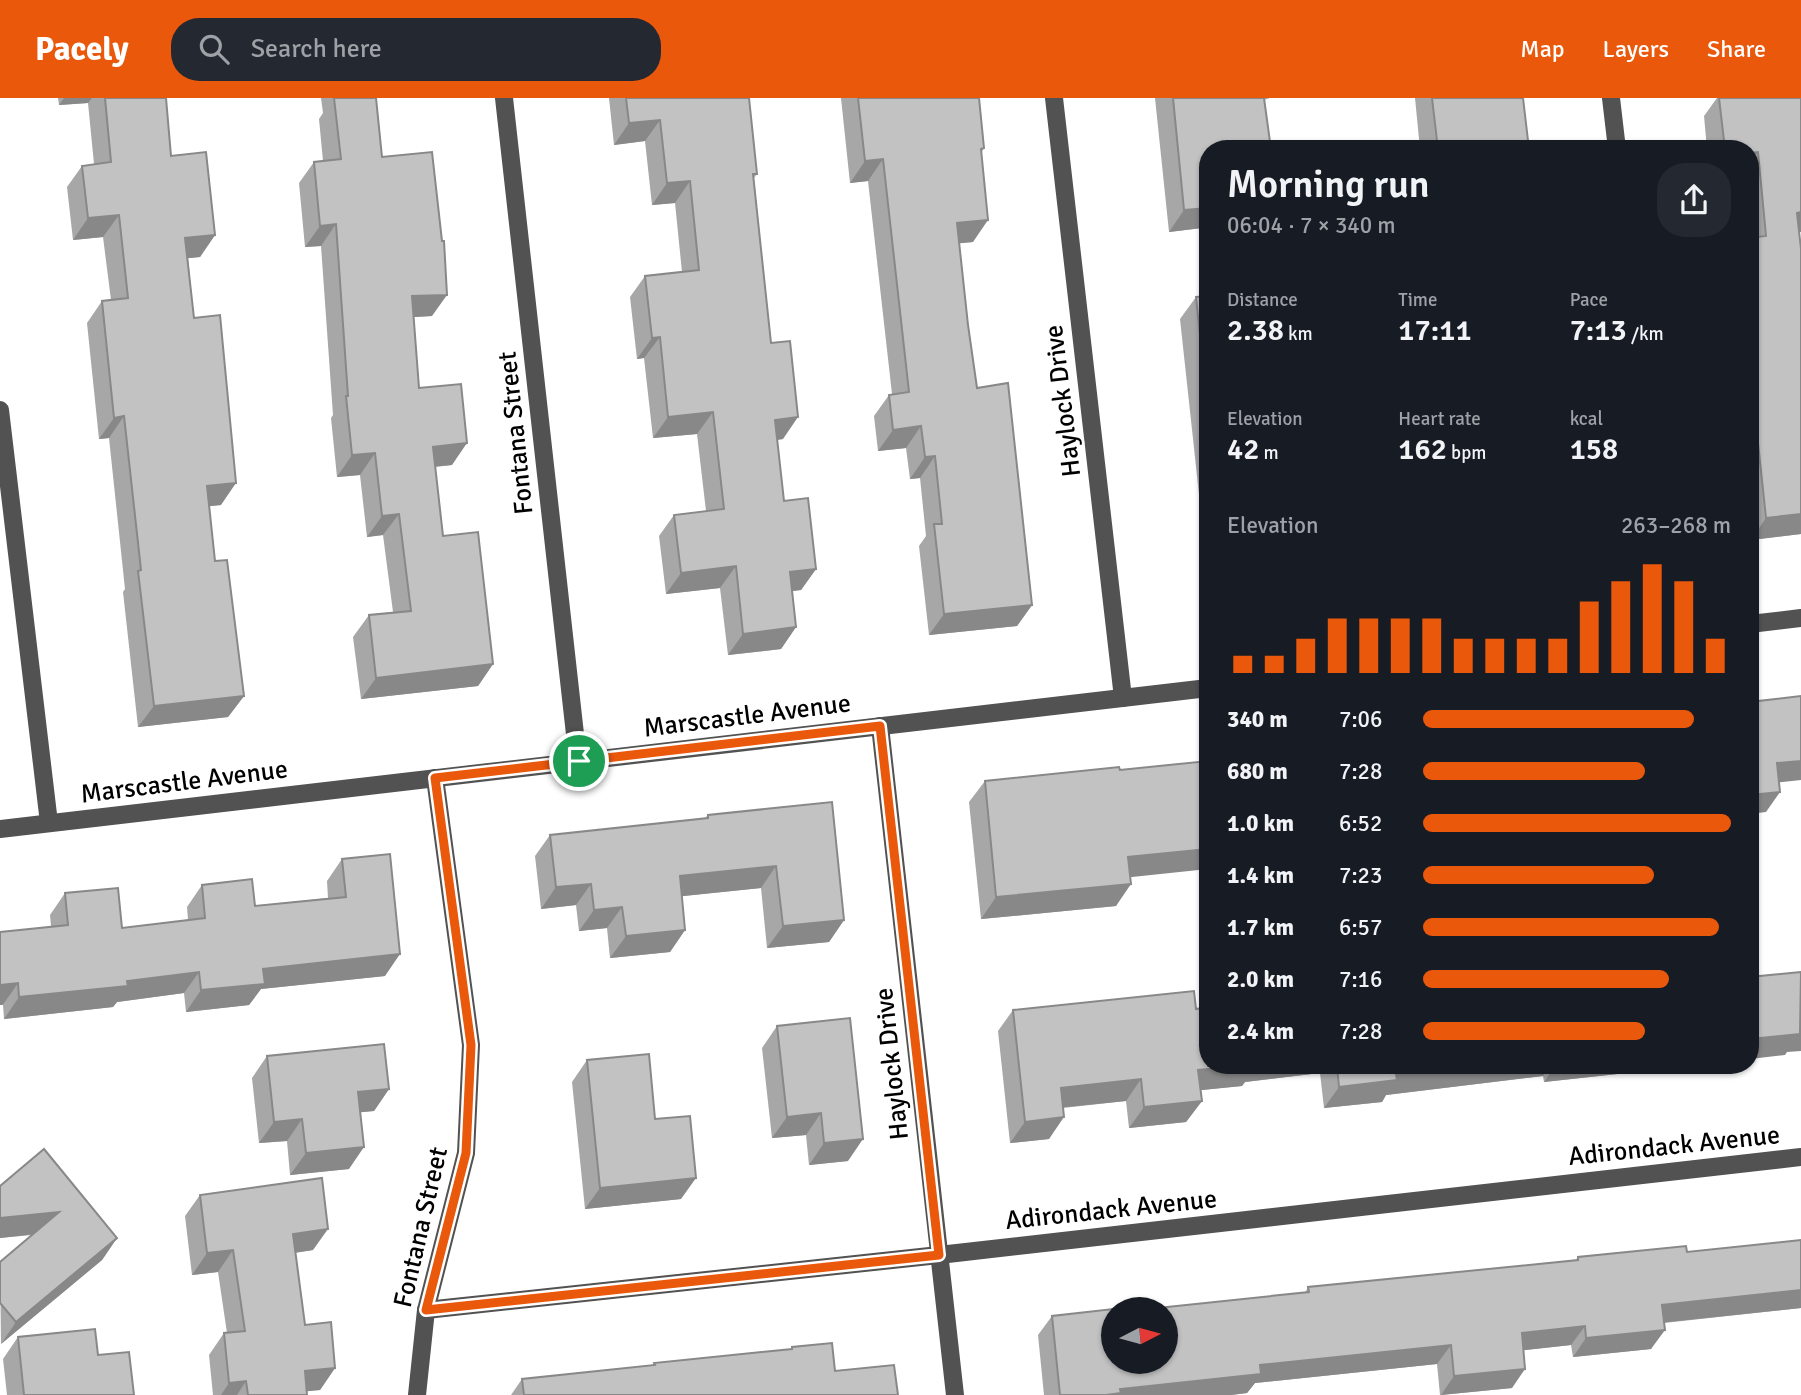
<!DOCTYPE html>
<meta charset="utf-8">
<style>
:root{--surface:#171b24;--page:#242831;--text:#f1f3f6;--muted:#9ea1a6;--accent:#ea580c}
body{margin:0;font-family:Signika,sans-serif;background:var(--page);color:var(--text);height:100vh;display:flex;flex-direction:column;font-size:26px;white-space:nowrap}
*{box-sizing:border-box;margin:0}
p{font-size:23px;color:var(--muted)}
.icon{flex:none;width:38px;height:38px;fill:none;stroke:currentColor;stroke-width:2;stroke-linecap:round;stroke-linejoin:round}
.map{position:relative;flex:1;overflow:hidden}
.sheet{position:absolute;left:1199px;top:42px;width:560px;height:934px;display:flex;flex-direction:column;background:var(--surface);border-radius:28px;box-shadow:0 2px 5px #0004}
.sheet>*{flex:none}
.needle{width:46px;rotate:84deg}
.fabs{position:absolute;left:1101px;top:1199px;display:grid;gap:14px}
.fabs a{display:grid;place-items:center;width:77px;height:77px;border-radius:50%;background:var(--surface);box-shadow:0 2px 5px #0004;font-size:35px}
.pin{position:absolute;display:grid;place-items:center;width:60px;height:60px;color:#fff;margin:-30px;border:4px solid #fff;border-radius:50%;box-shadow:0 2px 7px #0007}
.round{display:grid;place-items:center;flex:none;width:74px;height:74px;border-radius:28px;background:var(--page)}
.headline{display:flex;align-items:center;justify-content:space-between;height:119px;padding:0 28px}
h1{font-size:38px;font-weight:600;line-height:52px}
.stats{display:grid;grid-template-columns:repeat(3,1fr);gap:10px;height:119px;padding:7px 28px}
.stats div{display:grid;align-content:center}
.stats b{font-size:30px;font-weight:600}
.stats small{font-size:19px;font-weight:400}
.stats p{font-size:19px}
.chart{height:196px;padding:14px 28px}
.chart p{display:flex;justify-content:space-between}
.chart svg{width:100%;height:126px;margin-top:7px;stroke:var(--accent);stroke-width:6}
ul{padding:0 28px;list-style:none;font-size:23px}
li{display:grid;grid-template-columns:112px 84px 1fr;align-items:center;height:52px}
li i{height:18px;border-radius:9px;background:var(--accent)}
header{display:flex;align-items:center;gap:42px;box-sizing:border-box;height:98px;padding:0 35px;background:var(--accent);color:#fff}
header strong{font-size:33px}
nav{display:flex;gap:38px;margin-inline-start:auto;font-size:24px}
.search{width:490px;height:63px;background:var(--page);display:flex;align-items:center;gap:18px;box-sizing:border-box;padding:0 24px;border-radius:28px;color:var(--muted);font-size:26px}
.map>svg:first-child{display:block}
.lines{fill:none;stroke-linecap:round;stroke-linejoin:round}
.minor{stroke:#525252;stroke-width:18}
.wall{fill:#a7a7a7}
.shaded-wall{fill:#888}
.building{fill:#c2c2c2;stroke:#888;stroke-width:2}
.route-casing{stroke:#fff;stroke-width:14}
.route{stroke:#ea580c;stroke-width:9}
.labels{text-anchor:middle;stroke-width:5;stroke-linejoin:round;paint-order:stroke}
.street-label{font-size:26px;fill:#000;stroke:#fff}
</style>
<header>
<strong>Pacely</strong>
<div class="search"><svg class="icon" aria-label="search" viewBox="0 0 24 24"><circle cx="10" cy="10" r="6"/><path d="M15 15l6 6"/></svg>Search here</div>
<nav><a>Map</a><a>Layers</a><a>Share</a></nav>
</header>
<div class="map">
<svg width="1801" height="1297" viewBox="0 0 1801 1297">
<rect width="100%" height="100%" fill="#fff"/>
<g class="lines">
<g class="minor">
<polyline points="504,0 578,663"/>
<polyline points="1054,0 1123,600"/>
<polyline points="1611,0 1617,51"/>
<polyline points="0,312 49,725"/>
<polyline points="1750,526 1801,520"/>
<polyline points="880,628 955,1297"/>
<polyline points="0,731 1208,590"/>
<polyline points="426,1212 939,1157 1801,1059"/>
<polyline points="417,1297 426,1212 466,1055 471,947 435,680"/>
</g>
</g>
<g class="wall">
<polygon points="58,0 166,0 171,58 215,137 200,159 188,160 194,220 221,407 209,408 215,463 244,598 228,619 138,629 123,494 125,491 109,340 99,341 87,225 102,203 111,202 103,139 73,142 67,89 82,68 94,66 88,5 59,7"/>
<polygon points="321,0 376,0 382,59 432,218 414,219 419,290 452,367 435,369 443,438 493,566 478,588 361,601 353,539 369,517 393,514 383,437 367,439 360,377 337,379 331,320 333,317 321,148 305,149 299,85 314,64 323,63 319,21 323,15"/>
<polygon points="609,0 749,0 757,76 754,80 771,245 783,341 777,342 784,403 816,471 801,492 792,493 796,529 781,551 728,557 720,490 666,496 659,438 674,417 706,413 697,336 653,340 644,260 637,261 630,199 645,178 682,174 675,105 652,107 645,43 614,47"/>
<polygon points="841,0 979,0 984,50 981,55 973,144 959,145 968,227 977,290 1032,507 1017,528 929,537 919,448 926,438 920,380 910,381 906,350 878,353 874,318 889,297 892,296 868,83 850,85"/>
<polygon points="1155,0 1270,0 1264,2 1208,51 1208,177 1202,130 1169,134"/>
<polygon points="1415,0 1523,0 1529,51 1420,51"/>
<polygon points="1717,0 1801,0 1801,134 1799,134 1801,151 1801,436 1751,442 1750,432 1750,51 1707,51 1704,18"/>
<polygon points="1208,198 1208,479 1180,221 1196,199"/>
<polygon points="985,683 1130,779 1116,808 981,821 969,704"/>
<polygon points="832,704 844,822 829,844 767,850 761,790 682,798 685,832 670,854 610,860 607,830 579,833 576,807 541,811 535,758 550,737 705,720 708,717"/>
<polygon points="342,761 385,878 261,891 249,907 186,914 184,895 117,904 113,909 4,921 3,907 51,828 50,817 65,795 122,830 188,822 187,809 202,787 255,808 328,800 327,783"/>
<polygon points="1196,911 1208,968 1691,968 1544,984 1543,978 1386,997 1382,1004 1324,1010 1320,975 1245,984 1242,988 1200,992 1202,1003 1186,1024 1129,1030 1126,1003 1063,1010 1049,1041 1010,1045 998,933 1013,912"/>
<polygon points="777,928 848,1063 809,1067 806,1037 772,1040 762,950"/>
<polygon points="267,958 389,991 374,1013 360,1014 349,1071 290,1077 287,1043 259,1045 252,980"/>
<polygon points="587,962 655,1021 681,1101 585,1111 572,984"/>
<polygon points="0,1088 117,1140 102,1162 1,1246 0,1163 32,1137 0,1140"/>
<polygon points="200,1097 313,1152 295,1155 305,1227 335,1270 320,1292 307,1293 307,1297 213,1297 209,1257 224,1235 227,1235 218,1174 192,1177 185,1118"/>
<polygon points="1801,1142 1801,1210 1664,1225 1651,1251 1573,1259 1571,1247 1524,1252 1512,1290 1440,1297 1437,1266 1255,1285 1247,1295 1231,1297 1044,1297 1038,1237 1052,1218 1113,1264 1305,1195 1308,1189 1575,1163 1578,1159 1687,1154"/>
<polygon points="18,1239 98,1257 134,1297 7,1297 3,1261"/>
<polygon points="792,1249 835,1273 898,1297 511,1297 522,1281 653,1267 654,1265 791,1251"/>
</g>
<g class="shaded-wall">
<polygon points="64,0 92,0 88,5 59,7"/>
<polygon points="660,22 645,43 614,47 629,25"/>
<polygon points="1758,54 1750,65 1750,55"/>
<polygon points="883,61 868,83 850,85 865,63"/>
<polygon points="690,83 675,105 652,107 667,85"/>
<polygon points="1208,110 1208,122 1202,130 1169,134 1184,112"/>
<polygon points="1801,114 1801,134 1782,136 1797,115"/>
<polygon points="119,117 103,139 73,142 88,120"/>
<polygon points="988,122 973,144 942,147 957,125"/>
<polygon points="336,126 321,148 305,149 320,128"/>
<polygon points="215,137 200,159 170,162 185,140"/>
<polygon points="447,197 432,218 397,220 412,198"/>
<polygon points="660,239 644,260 637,261 652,240"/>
<polygon points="713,314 697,336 653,340 668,319"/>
<polygon points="124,318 109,340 99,341 114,320"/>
<polygon points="798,319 783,341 759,344 775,322"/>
<polygon points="921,328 906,350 878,353 893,332"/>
<polygon points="467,345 452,367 418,370 433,349"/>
<polygon points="375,355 360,377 337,379 352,357"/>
<polygon points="935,358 920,380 910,381 925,359"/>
<polygon points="236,385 221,407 192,410 207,388"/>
<polygon points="399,416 383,437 367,439 382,418"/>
<polygon points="1801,416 1801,436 1751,442 1766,420"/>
<polygon points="736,468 720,490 666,496 681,475"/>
<polygon points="816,471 801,492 775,495 790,474"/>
<polygon points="1032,507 1017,528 929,537 944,516"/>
<polygon points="796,529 781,551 728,557 743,536"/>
<polygon points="493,566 478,588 361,601 376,580"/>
<polygon points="244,598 228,619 138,629 154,608"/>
<polygon points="1801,663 1801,682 1763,686 1777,665"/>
<polygon points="1780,694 1766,714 1750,716 1750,697"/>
<polygon points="1208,751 1208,771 1113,781 1128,759"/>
<polygon points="776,768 761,790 665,800 680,778"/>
<polygon points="591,786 576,807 541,811 556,789"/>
<polygon points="1131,786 1116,808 981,821 996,799"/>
<polygon points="622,809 607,830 579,833 594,812"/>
<polygon points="844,822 829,844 767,850 783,828"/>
<polygon points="685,832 670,854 610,860 626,838"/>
<polygon points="400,856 385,878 261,891 249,907 186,914 201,892 263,871"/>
<polygon points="199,874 184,895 117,904 113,909 4,921 19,899 127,883"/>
<polygon points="18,885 3,907 0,907 0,887"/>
<polygon points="1801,933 1801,953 1787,954 1785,957 1750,961 1750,941"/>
<polygon points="1243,968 1325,968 1320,975 1245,984 1242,988 1183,994 1198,972"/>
<polygon points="1465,968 1550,968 1543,978 1386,997 1382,1004 1324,1010 1339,989 1396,976"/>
<polygon points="1555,968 1691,968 1544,984"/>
<polygon points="1141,981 1126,1003 1046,1011 1061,990"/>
<polygon points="389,991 374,1013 343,1016 358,994"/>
<polygon points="1202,1003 1186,1024 1129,1030 1144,1009"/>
<polygon points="821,1015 806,1037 772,1040 787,1019"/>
<polygon points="1064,1019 1049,1041 1010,1045 1025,1024"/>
<polygon points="302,1021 287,1043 259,1045 274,1024"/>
<polygon points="863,1041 848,1063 809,1067 824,1045"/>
<polygon points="364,1049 349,1071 290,1077 306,1055"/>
<polygon points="696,1080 681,1101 585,1111 600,1090"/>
<polygon points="59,1114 44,1135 0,1140 0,1120"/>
<polygon points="328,1131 313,1152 278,1157 293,1136"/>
<polygon points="117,1140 102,1162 1,1246 16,1224"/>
<polygon points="233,1152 218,1174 192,1177 207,1155"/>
<polygon points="1801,1192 1801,1210 1649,1226 1662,1207"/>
<polygon points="1585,1228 1571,1247 1508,1254 1522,1235"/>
<polygon points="1665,1232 1651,1251 1573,1259 1586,1240"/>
<polygon points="1451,1247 1437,1266 1255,1285 1247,1295 1231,1297 1106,1297 1120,1291 1260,1267"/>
<polygon points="335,1270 320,1292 289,1295 305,1273"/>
<polygon points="1525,1271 1512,1290 1441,1297 1454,1278"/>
<polygon points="246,1283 237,1297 221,1297 229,1285"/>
</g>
<g class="building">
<polygon points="105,0 166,0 171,58 206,54 215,137 185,140 194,220 220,217 236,385 207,388 215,463 227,462 244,598 154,608 138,473 141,472 124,318 114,320 102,203 128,200 119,117 88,120 82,68 111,64"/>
<polygon points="334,0 376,0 382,59 432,54 442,143 444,143 447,197 412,198 419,290 461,286 467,345 433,349 443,438 478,434 493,566 376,580 369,517 411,513 399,416 382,418 375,355 352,357 346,298 348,298 336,126 320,128 314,64 341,61"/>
<polygon points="626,0 749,0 757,76 753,76 771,245 790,243 798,319 775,322 784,403 808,400 816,471 790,474 796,529 743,536 736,468 681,475 674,417 724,411 713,314 668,319 660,239 652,240 645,178 699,172 690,83 667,85 660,22 629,25"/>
<polygon points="858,0 979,0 984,50 981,51 988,122 957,125 968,227 977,290 1008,285 1032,507 944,516 934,426 942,426 935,358 925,359 921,328 893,332 889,297 909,294 883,61 865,63"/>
<polygon points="1173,0 1264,0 1271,51 1208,51 1208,110 1184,112"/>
<polygon points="1432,0 1523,0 1529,51 1438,51"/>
<polygon points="1719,0 1801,0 1801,114 1797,115 1801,151 1801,416 1766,420 1752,288 1755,287 1750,240 1750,140 1766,138 1758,54 1750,55 1750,51 1725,51"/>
<polygon points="1208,198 1208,313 1196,199"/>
<polygon points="1801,598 1801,663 1777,665 1780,694 1750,697 1750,604"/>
<polygon points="1208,663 1208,751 1128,759 1131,786 996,799 985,683 1119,669 1120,672"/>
<polygon points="832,704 844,822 783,828 776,768 680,778 685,832 626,838 622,809 594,812 591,786 556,789 550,737 708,720 708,717"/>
<polygon points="390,756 400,856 263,871 265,886 201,892 199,874 127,883 128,888 19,899 18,885 0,887 0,834 68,827 65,795 118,790 122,830 205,820 202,787 252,781 255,808 346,799 342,761"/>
<polygon points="1801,874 1800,936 1750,941 1750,879"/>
<polygon points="1194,893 1196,911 1208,909 1208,968 1243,968 1198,972 1202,1003 1144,1009 1141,981 1061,990 1064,1019 1025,1024 1013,912"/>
<polygon points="850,920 863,1041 824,1045 821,1015 787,1019 777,928"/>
<polygon points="384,946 389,991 358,994 364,1049 306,1055 302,1021 274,1024 267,958"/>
<polygon points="649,956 655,1021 690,1018 696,1080 600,1090 587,962"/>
<polygon points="1337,968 1465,968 1396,976 1397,982 1339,989"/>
<polygon points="44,1051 117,1140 16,1224 0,1205 0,1164 59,1114 0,1120 0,1088"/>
<polygon points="322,1080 328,1131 293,1136 305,1227 331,1224 335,1270 305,1273 307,1297 248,1297 246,1283 229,1285 224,1235 245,1233 233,1152 207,1155 200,1097"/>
<polygon points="1801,1142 1801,1192 1662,1207 1665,1232 1586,1240 1585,1228 1522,1235 1525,1271 1454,1278 1451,1247 1260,1267 1261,1276 1120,1291 1121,1295 1106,1297 1060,1297 1052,1218 1113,1211 1113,1264 1166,1264 1166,1211 1148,1211 1309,1194 1308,1189 1578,1162 1578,1159 1686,1148 1687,1154"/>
<polygon points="1143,1208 1143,1211 1115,1211"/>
<polygon points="95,1231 98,1257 129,1254 134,1297 24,1297 18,1239"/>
<polygon points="832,1245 835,1273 894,1267 898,1297 524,1297 522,1281 655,1267 654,1265 792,1251 792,1249"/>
</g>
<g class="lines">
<defs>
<polygon id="route" points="880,628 939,1157 426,1212 466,1055 471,947 435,680"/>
</defs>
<use href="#route" class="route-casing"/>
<use href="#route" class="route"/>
</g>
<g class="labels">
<g class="street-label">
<text transform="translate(1062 303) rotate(-97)" y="9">Haylock Drive</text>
<text transform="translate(515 335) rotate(-96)" y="9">Fontana Street</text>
<text transform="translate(747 617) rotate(-7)" y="9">Marscastle Avenue</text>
<text transform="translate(184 683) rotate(-7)" y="9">Marscastle Avenue</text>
<text transform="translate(891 966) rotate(-96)" y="9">Haylock Drive</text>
<text transform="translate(1674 1047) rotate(-6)" y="9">Adirondack Avenue</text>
<text transform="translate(1111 1111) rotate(-6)" y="9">Adirondack Avenue</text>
<text transform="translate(420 1129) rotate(-77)" y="9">Fontana Street</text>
</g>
</g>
</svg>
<div class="fabs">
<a><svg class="needle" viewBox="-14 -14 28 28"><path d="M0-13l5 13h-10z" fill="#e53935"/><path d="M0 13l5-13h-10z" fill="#9ea1a6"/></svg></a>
</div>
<div class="pin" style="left:579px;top:663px;background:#1e9e55"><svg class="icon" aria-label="arrive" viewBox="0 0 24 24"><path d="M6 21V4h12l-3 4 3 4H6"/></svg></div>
<section class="sheet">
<div class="headline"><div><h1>Morning run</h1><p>06:04 · 7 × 340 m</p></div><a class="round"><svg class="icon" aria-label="share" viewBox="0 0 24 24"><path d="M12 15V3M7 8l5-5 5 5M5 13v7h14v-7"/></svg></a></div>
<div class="stats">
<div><p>Distance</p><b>2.38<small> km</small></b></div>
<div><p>Time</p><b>17:11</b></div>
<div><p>Pace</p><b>7:13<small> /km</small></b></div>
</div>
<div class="stats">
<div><p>Elevation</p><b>42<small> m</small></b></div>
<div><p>Heart rate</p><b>162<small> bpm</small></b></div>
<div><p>kcal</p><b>158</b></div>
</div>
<div class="chart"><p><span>Elevation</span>263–268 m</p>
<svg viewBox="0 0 160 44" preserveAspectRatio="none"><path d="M5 44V38M15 44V38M25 44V32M35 44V25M45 44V25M55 44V25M65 44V25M75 44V32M85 44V32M95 44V32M105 44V32M115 44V19M125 44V12M135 44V6M145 44V12M155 44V32"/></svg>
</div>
<ul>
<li><b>340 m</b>7:06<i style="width:88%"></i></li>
<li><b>680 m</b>7:28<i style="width:72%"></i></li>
<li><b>1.0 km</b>6:52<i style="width:100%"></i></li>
<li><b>1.4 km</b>7:23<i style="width:75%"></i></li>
<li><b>1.7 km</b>6:57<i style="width:96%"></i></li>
<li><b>2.0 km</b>7:16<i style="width:80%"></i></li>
<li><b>2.4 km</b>7:28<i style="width:72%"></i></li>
</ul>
</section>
</div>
